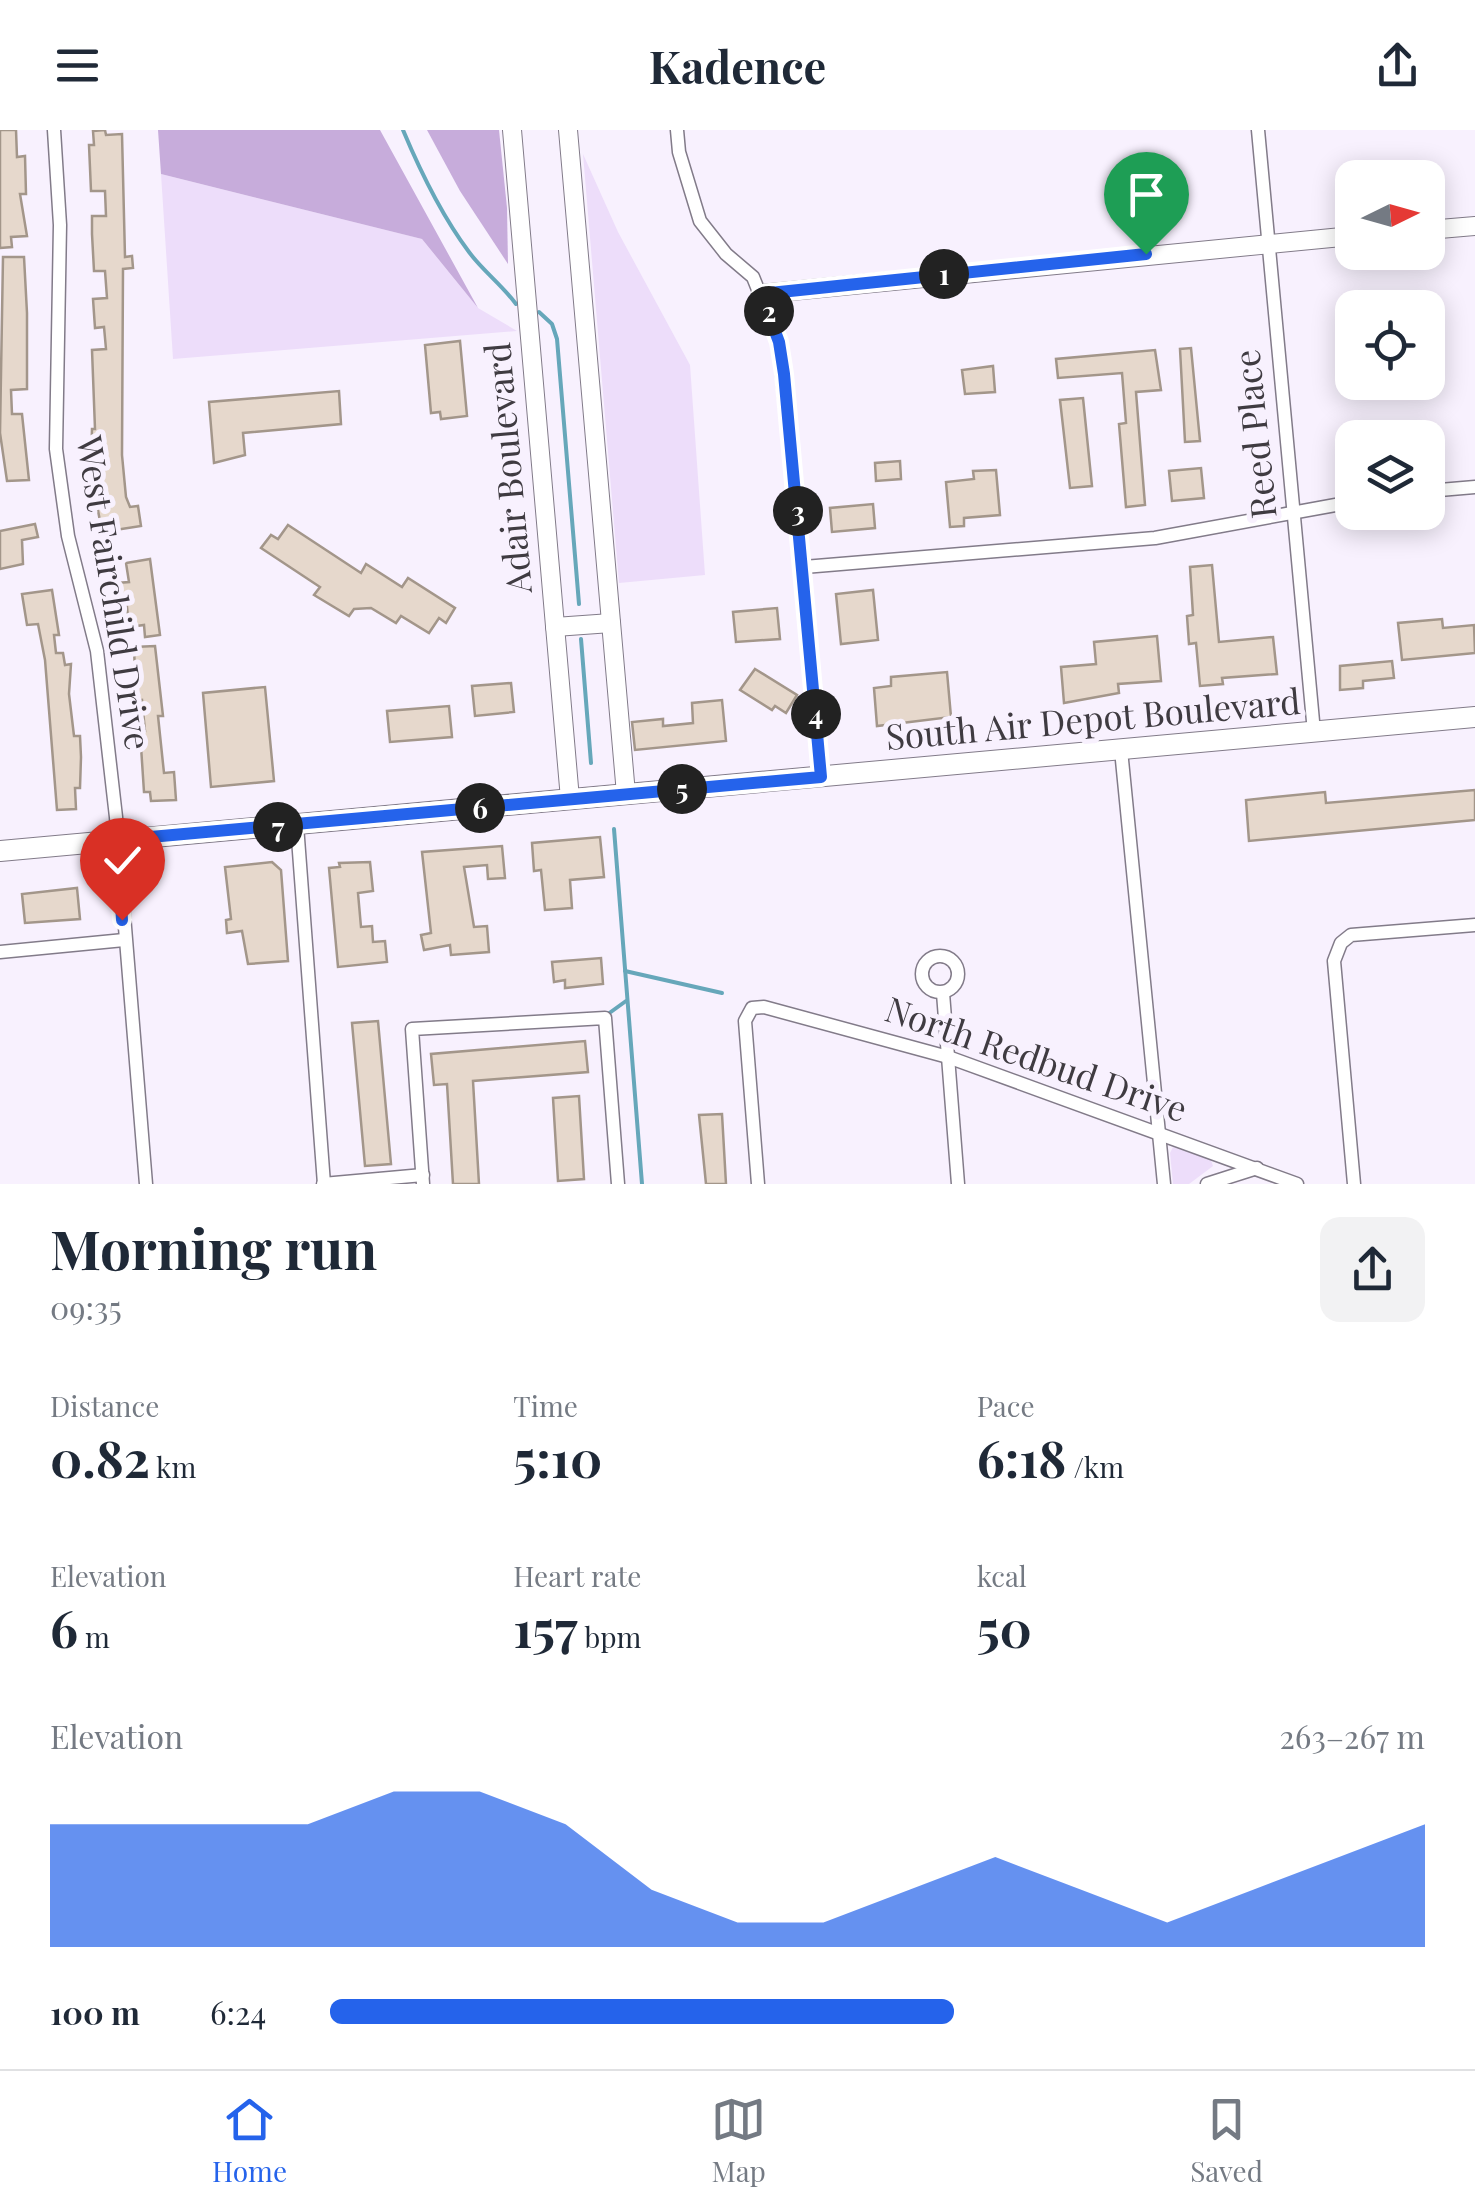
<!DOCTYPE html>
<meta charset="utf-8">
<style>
:root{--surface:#fff;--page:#f2f2f3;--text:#1f2937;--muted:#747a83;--line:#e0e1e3;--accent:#2563eb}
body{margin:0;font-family:"Playfair Display",serif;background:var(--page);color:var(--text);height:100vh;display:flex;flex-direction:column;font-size:38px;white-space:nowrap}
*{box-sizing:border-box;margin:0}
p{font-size:32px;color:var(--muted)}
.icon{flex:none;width:55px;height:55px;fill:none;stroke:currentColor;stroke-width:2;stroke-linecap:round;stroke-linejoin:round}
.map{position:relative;height:1054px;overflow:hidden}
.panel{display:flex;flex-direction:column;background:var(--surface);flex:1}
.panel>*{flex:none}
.needle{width:65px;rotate:85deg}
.fabs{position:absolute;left:1335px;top:30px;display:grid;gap:20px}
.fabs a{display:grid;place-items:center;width:110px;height:110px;border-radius:20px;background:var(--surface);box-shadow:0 5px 25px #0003;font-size:50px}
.pin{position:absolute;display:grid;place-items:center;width:85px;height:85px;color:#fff;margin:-102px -42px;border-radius:50% 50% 50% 0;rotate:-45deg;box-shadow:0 0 10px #0007}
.pin .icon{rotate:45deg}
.km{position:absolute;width:50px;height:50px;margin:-25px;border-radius:50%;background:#222;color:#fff;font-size:28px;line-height:50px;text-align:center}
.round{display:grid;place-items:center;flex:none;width:105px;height:105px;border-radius:20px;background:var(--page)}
.headline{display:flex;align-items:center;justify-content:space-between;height:170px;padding:0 50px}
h1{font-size:55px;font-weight:700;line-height:75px}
.figures{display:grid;grid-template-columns:repeat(3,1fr);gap:15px;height:170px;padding:10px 50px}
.figures div{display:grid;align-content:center}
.figures b{font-size:50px;font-weight:700}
.figures small{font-size:28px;font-weight:400}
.figures p{font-size:28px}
.chart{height:280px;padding:20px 50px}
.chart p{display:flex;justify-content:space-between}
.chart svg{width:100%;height:180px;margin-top:10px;fill:var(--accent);opacity:.7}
ul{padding:0 50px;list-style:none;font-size:32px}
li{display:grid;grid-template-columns:160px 120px 1fr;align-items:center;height:75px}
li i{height:25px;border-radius:12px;background:var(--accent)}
header{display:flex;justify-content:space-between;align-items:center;height:130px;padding:0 50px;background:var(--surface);font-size:45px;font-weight:700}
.tab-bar{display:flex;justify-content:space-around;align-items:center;height:140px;border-top:2px solid var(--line);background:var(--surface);font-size:28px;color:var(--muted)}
.tab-bar a{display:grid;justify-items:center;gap:5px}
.tab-bar .current{color:var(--accent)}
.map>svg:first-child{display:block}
.green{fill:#edddfa}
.forest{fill:#c7acdb}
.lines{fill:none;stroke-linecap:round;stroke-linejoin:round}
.stream{stroke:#66a7ba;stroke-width:4}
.building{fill:#e6d8cc;stroke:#a3968a;stroke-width:2.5}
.minor-casing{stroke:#827b89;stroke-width:15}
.tertiary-casing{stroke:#827b89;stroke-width:20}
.primary-casing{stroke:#827b89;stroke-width:22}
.minor{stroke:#fff;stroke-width:12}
.tertiary{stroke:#fff;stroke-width:18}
.primary{stroke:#fff;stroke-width:20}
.route-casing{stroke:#fff;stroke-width:20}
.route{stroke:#2563eb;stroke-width:12}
.labels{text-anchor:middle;stroke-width:10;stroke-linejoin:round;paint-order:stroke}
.street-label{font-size:35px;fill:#3f3b41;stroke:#f8f1fe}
</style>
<header><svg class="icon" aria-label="menu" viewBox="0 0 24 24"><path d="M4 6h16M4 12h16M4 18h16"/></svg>Kadence<svg class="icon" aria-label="share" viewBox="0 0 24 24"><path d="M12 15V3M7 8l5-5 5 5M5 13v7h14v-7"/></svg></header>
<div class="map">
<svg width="1475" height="1054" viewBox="0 0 1475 1054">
<rect width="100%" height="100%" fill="#f8f1fe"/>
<g class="green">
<polygon points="583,24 618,102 690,235 705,445 619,453"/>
<polygon points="161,44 422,109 478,178 517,201 173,229"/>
<polygon points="1173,1017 1211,1030 1213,1036 1189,1054 1173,1054 1170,1023"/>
</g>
<g class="forest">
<polygon points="158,0 380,0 478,178 422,109 161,44"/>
<polygon points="427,0 499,0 507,78 508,134 460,61"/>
</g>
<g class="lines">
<g class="stream">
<path d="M 403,0 C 421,43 442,86 469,122 C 482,140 502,155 516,174"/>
<polyline points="539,182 552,194 557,209 579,474"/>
<polyline points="581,509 591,633"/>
<polyline points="614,699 642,1054"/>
<polyline points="625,841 722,863"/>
<polyline points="608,884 626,871"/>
</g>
</g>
<g class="building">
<polygon points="0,0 16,0 17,27 25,26 26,64 20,64 27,106 11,107 12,117 0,118"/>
<polygon points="105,0 106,5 122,4 125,127 132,126 133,138 123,139 122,325 126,367 130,377 138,376 141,396 102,402 92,348 86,349 85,334 91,333 92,299 95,299 92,220 106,219 104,197 95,198 93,169 107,168 105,141 94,141 92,104 92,86 106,86 105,61 91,61 89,15 94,15 93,1"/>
<polygon points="3,127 24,127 27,183 27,259 11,260 12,284 22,284 29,350 7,351 0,303"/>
<polygon points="460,211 467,286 441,289 440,282 431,283 425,215"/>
<polygon points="1191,218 1200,311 1185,312 1180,219"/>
<polygon points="1155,220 1161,260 1136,262 1145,375 1126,377 1119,294 1126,293 1122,243 1058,248 1056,229"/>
<polygon points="993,236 995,262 965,264 962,240"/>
<polygon points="339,261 341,294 243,303 245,325 214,333 209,272"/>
<polygon points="1083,268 1092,356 1070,358 1060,270"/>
<polygon points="900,331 901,349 876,351 875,333"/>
<polygon points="1201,338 1204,368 1172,371 1169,341"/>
<polygon points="996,340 1000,385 964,388 964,396 950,397 946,352 974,349 973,341"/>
<polygon points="873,374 875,398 832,402 830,378"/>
<polygon points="35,394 38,407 22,410 23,434 0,439 0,401"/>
<polygon points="288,395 361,443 366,434 402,457 408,448 455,478 446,493 439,488 429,503 401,486 396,493 371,478 354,479 349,486 314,465 320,457 261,418 271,405 278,409"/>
<polygon points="150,429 160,505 145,507 144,495 129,497 126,467 120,468 117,453 129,452 126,433"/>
<polygon points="1212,435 1219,512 1273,507 1277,544 1222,548 1223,554 1200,556 1196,513 1189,514 1187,486 1193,485 1190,437"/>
<polygon points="52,460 59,505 54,505 56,523 63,523 65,535 71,534 69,564 74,606 80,606 81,627 80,658 75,658 76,679 57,680 45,530 38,494 27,495 22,464"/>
<polygon points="873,460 878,510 841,514 836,464"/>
<polygon points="777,478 780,509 736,512 733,482"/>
<polygon points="1442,489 1443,498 1474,495 1475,523 1402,530 1398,493"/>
<polygon points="1157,506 1161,551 1118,554 1119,563 1064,573 1061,537 1096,534 1094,512"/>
<polygon points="155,516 163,586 158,586 164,643 174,642 176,670 151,671 150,662 144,662 140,601 145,601 142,570 136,571 134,517"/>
<polygon points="1392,531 1394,548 1363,551 1363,558 1340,560 1340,536"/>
<polygon points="755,539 797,565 786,583 775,576 772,580 740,560"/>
<polygon points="947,542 951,587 877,596 874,558 891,556 891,547"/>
<polygon points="511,553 514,582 475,586 472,556"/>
<polygon points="265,557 274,651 211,657 203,563"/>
<polygon points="722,570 726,611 635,620 632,592 663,589 663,596 693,593 692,573"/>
<polygon points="449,576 452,607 390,612 387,581"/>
<polygon points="1475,660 1475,690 1249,711 1246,670 1325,662 1326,673"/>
<polygon points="600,707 604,747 570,750 572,778 545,780 541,740 534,741 532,713"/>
<polygon points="502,716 505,748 488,749 487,735 464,737 474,797 487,796 489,822 451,825 450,815 424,820 421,805 431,803 422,722"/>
<polygon points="272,732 281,740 288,831 248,834 242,801 227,803 226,790 231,789 225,737"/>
<polygon points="370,732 373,761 358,763 361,797 372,796 373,812 385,811 387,832 338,837 329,738 340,737 339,733"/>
<polygon points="77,758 80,789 25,793 22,764"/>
<polygon points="601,828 603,854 565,858 565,850 554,852 552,832"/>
<polygon points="378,891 391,1034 365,1036 352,893"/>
<polygon points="585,911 588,942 473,951 479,1054 453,1054 447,954 434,955 431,924"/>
<polygon points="579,966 584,1049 558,1051 553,968"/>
<polygon points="722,984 726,1054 706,1054 699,985"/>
</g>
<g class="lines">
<defs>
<g id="minor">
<polyline points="54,0 60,95 56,319 68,406 97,521 116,687 146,1054"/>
<polyline points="677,0 679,22 700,91 726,124 753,147 779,212 821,647"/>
<polyline points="1258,0 1314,602"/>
<polyline points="1428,361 1475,357"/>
<polyline points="804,437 1155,408 1352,372"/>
<polyline points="1121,620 1164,1054"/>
<polyline points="297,695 324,1054"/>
<polyline points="0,822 124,810"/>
<circle cx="940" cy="844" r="18"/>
<polyline points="943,863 958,1054"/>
<polyline points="323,1054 423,1045"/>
<polyline points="423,1054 412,899 605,888 618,1054"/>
<polyline points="758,1054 745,891 752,878 764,877 948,927 1297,1054"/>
<polyline points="1207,1054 1257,1038"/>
<polyline points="1354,1054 1334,831 1341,813 1351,805 1475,795"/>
</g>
<g id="tertiary">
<polyline points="512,0 570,669"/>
<polyline points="568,0 626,664"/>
<polyline points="1428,100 1475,96"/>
<polyline points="761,164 1352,106"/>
<polyline points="555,497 611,493"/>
</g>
<polyline id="primary" points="0,721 1475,587"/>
</defs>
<use href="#minor" class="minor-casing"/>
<use href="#tertiary" class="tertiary-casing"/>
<use href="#primary" class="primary-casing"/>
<use href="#minor" class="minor"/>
<use href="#tertiary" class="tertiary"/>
<use href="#primary" class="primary"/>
</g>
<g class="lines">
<defs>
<polyline id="route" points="122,790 117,710 821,647 784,244 779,212 761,164 1146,124"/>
</defs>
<use href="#route" class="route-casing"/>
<use href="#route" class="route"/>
</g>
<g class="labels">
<g class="street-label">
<text transform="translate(1256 304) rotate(-96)" y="12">Reed Place</text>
<text transform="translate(509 338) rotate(-95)" y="12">Adair Boulevard</text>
<text transform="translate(113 463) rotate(81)" y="12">West Fairchild Drive</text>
<text transform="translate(1093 590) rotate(-5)" y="12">South Air Depot Boulevard</text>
<text transform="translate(1036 930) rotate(19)" y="12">North Redbud Drive</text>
</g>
</g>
</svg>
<div class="fabs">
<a><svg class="needle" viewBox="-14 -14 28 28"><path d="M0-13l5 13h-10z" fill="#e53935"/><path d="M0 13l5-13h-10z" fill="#747a83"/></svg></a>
<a><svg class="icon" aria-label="locate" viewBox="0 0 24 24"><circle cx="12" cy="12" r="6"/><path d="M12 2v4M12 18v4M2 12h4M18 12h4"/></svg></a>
<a><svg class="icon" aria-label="layers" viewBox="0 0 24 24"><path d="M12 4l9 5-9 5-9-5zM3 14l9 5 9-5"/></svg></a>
</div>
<div class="pin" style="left:1146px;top:124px;background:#1e9e55"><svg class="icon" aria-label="arrive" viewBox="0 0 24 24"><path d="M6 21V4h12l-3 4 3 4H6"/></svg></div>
<div class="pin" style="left:122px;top:790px;background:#d93025"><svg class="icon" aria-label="check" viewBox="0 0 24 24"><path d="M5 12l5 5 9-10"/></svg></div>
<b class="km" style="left:944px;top:144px">1</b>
<b class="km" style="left:769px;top:181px">2</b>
<b class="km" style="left:798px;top:381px">3</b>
<b class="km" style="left:816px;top:584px">4</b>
<b class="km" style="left:682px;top:659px">5</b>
<b class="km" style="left:480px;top:678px">6</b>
<b class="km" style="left:278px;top:697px">7</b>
</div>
<section class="panel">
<div class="headline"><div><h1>Morning run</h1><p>09:35</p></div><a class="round"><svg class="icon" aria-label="share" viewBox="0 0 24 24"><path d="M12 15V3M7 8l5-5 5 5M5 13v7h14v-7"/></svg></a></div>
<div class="figures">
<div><p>Distance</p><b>0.82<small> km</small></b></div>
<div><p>Time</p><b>5:10</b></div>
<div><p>Pace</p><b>6:18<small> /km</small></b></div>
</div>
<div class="figures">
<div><p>Elevation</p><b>6<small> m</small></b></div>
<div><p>Heart rate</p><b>157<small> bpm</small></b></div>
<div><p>kcal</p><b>50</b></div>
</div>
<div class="chart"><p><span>Elevation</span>263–267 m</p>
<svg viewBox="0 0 160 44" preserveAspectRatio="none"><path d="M0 44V14L10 14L20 14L30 14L40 6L50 6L60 14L70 30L80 38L90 38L100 30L110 22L120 30L130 38L140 30L150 22L160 14V44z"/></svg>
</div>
<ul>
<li><b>100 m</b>6:24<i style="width:57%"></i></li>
</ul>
</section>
<nav class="tab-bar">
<a class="current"><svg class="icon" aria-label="home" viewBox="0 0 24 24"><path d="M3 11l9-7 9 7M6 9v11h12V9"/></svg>Home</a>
<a><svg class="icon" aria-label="map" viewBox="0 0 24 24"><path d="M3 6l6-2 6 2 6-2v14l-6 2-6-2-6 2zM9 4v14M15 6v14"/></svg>Map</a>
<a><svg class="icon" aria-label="saved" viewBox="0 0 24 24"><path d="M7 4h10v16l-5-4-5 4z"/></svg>Saved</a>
</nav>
